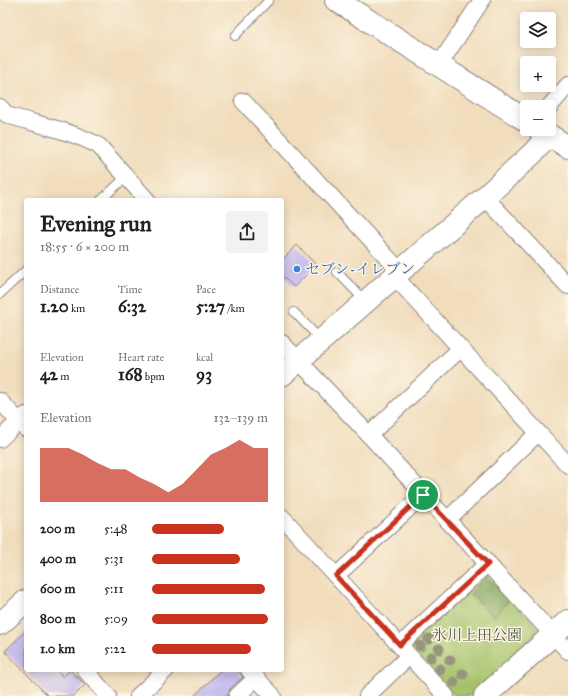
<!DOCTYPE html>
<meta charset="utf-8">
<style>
:root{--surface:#fff;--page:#f2f2f2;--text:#222;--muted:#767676;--accent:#c8321e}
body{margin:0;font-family:"IM FELL Great Primer","Noto Serif JP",serif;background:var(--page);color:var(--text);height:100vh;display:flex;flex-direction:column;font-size:15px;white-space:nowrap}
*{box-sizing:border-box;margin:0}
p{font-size:13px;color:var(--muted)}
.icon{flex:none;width:22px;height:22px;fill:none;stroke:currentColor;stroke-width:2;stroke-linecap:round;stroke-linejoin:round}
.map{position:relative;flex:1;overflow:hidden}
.details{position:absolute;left:24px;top:198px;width:260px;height:474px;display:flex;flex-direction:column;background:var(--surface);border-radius:4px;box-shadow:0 2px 10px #0003}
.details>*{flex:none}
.controls{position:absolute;left:520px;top:12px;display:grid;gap:8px}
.controls a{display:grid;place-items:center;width:36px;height:36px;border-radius:4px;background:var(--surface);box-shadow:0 2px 10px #0003;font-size:20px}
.pin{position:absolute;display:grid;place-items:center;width:34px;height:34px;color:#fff;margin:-17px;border:2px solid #fff;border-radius:50%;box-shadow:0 1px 4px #0007}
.round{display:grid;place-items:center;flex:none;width:42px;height:42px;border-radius:4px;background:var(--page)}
.overview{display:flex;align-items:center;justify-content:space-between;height:68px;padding:0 16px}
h1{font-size:22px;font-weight:700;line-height:30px}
.metrics{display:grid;grid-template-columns:repeat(3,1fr);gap:6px;height:68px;padding:4px 16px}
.metrics div{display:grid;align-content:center}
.metrics b{font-size:17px;font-weight:700}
.metrics small{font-size:11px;font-weight:400}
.metrics p{font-size:11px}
.chart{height:112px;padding:8px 16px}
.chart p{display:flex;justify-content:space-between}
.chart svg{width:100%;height:72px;margin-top:4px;fill:var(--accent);opacity:.7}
ul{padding:0 16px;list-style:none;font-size:13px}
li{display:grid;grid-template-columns:64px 48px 1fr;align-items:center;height:30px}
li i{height:10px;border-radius:5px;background:var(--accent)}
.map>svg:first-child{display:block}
.green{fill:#a5c269;stroke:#647252}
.forest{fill:#84a85d;stroke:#53654c}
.building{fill:#bbb0ef}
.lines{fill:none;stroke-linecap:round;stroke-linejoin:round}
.lane-casing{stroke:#8a807c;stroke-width:10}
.street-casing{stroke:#8a807c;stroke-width:18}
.secondary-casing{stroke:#8a807c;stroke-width:24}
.lane{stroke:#fff;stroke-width:8}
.street{stroke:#fff;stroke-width:16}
.secondary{stroke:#fff;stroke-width:22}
.tree{fill:#98957e}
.route-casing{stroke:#fff;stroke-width:8}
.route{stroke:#c8321e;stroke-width:5}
.shop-dot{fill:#3f7fe0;stroke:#fcf5e5;stroke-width:1.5}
.labels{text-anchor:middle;stroke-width:3;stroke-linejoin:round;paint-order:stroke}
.shop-label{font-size:15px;fill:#366cbe;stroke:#fcf5e5;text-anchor:start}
.park-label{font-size:15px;fill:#505a4b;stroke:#fcf5e5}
</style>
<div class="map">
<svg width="568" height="696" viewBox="0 0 568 696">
<rect width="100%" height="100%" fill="#fcf5e5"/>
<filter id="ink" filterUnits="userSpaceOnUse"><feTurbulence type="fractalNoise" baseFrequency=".025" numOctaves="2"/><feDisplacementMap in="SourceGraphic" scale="8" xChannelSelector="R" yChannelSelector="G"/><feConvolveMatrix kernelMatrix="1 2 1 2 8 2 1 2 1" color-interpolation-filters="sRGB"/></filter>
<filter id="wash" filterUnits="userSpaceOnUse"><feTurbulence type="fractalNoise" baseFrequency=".012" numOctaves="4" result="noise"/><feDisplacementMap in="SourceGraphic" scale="16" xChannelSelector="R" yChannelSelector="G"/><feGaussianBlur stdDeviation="0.9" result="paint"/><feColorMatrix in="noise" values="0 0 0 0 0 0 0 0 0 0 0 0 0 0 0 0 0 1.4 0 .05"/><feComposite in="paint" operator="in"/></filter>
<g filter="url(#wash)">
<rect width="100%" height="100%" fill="#f1ddbc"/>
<polygon class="green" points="487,574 540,630 471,696 455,696 410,647 410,643"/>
<polygon class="forest" points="486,577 510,600 494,617 470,594"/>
<g id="blocks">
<g class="building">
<polygon points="297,245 316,265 294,287 282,276 282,260"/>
<polygon points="26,631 26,670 57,670 63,677 70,670 85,685 74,696 48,696 5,651"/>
<polygon points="221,670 236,670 243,677 230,689 228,696 194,696"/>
</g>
</g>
</g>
<g filter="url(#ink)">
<use href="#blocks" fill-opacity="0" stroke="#8a807c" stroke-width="1"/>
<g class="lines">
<defs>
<g id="lane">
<polyline points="235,36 269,0"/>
<polyline points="101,200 126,177"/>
<polyline points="337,272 365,301"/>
<polyline points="0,294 26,270"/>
<polyline points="294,312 321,340"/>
</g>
<g id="street">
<polyline points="439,65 482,0"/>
<polyline points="243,101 400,271"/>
<path d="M 0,107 L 6,114 L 10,116 C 40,125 72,131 99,146 L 147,200"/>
<polyline points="549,107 568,85"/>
<polyline points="485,197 568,286"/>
<polyline points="394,276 568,465"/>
<polyline points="282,343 369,435 568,651"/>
<polyline points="0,401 26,429"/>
<polyline points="369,435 460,349"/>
<polyline points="0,439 26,415"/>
<polyline points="282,517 446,696"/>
<polyline points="447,520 538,433"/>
<polyline points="336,576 423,495"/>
<polyline points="400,645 488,563"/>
<polyline points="85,670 108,696"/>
<polyline points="249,670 273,696"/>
<polyline points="138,696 166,670"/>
<polyline points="237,696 256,678"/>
<polyline points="367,696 409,656"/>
</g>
<g id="secondary">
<polyline points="336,0 527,121"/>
<polyline points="539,129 568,147"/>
<polyline points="282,375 485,197 533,153 549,135"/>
<polyline points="0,624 26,601"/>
<polyline points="485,696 568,621"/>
</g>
</defs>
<use href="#lane" class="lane-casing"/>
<use href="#street" class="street-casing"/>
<use href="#secondary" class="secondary-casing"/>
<use href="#lane" class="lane"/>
<use href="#street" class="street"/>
<use href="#secondary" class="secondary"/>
</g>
<g class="tree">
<circle cx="429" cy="639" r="5.5"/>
<circle cx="420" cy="646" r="5.5"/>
<circle cx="439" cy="649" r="5.5"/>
<circle cx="431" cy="657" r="5.5"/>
<circle cx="450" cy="660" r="5.5"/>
<circle cx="440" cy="669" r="5.5"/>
<circle cx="463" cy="674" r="5.5"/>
<circle cx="454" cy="682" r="5.5"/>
</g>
</g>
<g class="lines" filter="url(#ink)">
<defs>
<polygon id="route" points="423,495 488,564 400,645 336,576"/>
</defs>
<use href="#route" class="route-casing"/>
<use href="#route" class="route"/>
</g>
<circle class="shop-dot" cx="297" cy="269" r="4"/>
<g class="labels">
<g class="shop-label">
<text x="305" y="274">セブン-イレブン</text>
</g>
<g class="park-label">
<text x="477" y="640">氷川上田公園</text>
</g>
</g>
</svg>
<div class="controls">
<a><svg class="icon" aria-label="layers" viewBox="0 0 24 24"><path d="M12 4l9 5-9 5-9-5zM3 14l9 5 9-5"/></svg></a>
<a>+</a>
<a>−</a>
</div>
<div class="pin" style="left:423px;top:495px;background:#1e9e55"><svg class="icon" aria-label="arrive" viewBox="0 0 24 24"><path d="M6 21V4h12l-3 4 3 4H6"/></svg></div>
<section class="details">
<div class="overview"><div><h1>Evening run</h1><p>18:55 · 6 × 200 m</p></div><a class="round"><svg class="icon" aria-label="share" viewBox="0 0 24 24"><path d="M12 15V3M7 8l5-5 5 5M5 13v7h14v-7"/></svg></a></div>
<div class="metrics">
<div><p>Distance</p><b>1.20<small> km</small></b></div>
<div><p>Time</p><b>6:32</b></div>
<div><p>Pace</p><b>5:27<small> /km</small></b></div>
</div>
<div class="metrics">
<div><p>Elevation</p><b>42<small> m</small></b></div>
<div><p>Heart rate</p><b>168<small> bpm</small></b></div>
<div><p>kcal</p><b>93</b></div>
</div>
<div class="chart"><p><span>Elevation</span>132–139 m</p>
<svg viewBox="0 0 160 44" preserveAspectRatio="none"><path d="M0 44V11L10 11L20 11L30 15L40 20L50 24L60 24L70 29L80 33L90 38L100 33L110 24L120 15L130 11L140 6L150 11L160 11V44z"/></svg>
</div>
<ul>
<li><b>200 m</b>5:48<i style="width:62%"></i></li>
<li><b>400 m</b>5:31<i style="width:76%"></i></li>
<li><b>600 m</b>5:11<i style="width:97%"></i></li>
<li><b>800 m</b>5:09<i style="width:100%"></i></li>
<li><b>1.0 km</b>5:22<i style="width:85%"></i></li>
</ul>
</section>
</div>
